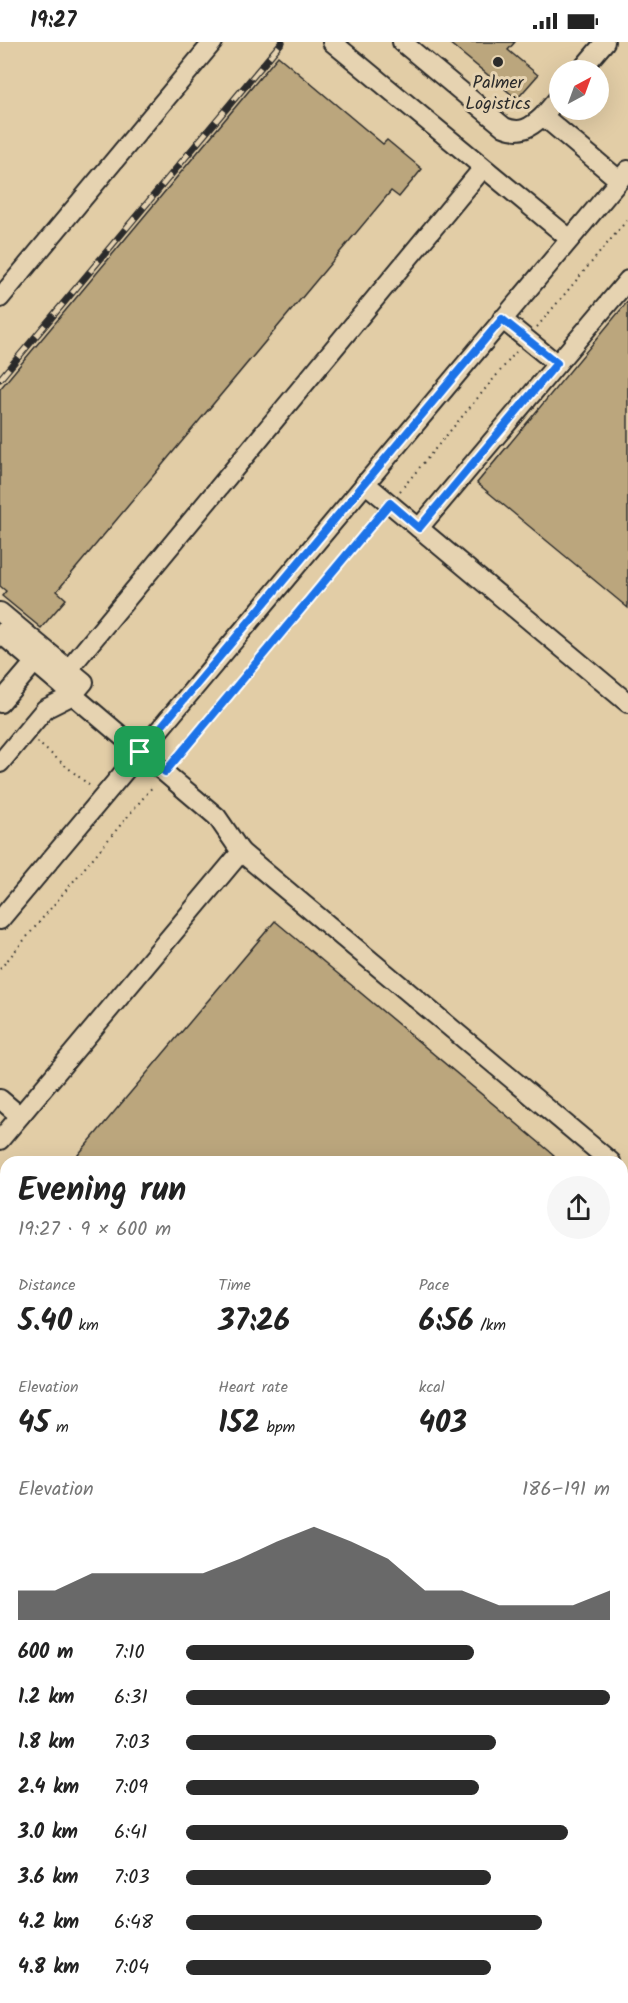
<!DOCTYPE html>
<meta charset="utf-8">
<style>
:root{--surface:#fff;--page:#f6f6f6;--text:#222;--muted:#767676;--accent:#2b2b2b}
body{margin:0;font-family:Kalam,sans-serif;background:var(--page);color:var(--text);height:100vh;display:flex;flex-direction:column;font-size:22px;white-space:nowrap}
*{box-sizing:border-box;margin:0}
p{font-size:20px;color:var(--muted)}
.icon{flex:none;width:33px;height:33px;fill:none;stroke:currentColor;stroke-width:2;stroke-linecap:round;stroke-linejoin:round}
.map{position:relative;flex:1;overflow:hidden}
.drawer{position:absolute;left:0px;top:1114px;width:628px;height:848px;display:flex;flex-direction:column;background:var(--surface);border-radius:18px 18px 0 0;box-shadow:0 6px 24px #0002}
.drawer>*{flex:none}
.needle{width:39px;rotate:41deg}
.buttons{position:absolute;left:549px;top:18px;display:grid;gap:12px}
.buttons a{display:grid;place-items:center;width:60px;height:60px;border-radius:50%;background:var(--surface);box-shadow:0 6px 24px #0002;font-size:30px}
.pin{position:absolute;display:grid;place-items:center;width:51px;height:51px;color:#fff;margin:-26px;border-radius:12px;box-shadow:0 3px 9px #0006}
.round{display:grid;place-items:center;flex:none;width:63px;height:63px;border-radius:32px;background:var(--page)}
.overview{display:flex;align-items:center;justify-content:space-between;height:102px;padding:0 18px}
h1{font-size:33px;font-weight:700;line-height:45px}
.figures{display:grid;grid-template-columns:repeat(3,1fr);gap:9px;height:102px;padding:6px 18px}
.figures div{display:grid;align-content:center}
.figures b{font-size:30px;font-weight:700}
.figures small{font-size:16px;font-weight:400}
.figures p{font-size:16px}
.chart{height:168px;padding:12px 18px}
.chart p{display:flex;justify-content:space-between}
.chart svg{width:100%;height:108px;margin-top:6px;fill:var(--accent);opacity:.7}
ul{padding:0 18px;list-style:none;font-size:20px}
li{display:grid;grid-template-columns:96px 72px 1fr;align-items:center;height:45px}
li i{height:15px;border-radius:8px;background:var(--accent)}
.status{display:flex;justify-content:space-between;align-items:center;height:42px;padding:0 30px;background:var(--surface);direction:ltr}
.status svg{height:16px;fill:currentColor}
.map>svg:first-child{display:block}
.building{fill:#bba67d;stroke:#2b2b2b;stroke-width:1.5}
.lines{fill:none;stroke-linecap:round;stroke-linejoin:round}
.minor-casing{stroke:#2b2b2b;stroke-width:22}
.major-casing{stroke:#2b2b2b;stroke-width:27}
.highway-casing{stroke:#2b2b2b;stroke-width:30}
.path{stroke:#2b2b2b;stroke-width:2;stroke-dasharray:1.5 4.5;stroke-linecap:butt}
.minor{stroke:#e6d3b1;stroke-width:18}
.major{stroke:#fcde96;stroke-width:22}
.highway{stroke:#fcde96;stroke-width:26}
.rail-casing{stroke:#2b2b2b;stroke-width:7}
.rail{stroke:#e6d3b1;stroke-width:4.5;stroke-dasharray:14;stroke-linecap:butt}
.route-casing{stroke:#fff;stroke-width:12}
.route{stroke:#1a73e8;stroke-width:8}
.poi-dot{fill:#2b2b2b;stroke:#e6d3b1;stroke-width:2}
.labels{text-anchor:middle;stroke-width:6;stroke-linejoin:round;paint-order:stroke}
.poi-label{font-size:18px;fill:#2b2b2b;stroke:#e6d3b1}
</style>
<div class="status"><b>19:27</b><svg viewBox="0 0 49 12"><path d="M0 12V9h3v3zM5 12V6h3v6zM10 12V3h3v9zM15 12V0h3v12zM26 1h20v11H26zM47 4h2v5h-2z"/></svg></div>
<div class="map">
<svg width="628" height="1961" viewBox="0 0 628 1961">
<rect width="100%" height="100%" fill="#e2cda6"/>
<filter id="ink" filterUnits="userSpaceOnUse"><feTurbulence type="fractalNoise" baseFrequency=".0167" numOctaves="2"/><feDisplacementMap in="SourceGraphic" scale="12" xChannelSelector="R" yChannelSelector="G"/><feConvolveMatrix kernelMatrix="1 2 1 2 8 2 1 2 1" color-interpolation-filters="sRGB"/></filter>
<g filter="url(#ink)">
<g class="building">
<polygon points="448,0 515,0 508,8 538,33 517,57"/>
<polygon points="278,14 383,102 387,98 422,127 399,155 391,149 57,549 66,557 41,586 2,554 6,549 0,544 0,347"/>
<polygon points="628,259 628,566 477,441"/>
<polygon points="275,879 554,1113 547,1120 72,1120"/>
<polygon points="6,1199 6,1519 0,1513 0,1206"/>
<polygon points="0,1839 6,1844 6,1924 0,1930"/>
</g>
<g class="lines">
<defs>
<g id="minor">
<polyline points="332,0 570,197"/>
<path d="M 402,0 L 504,85 C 521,92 530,86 543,74 L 619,138"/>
<polyline points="581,28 605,0"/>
<polyline points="543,74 560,54"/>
<polyline points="0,256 213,0"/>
<polyline points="502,277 557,322 628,238"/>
<polyline points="365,441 628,661"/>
<polyline points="419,486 557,322"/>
<polyline points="0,570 84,640 73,653 0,591"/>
<polyline points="68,628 483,126"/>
<polyline points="0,661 35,620"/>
<polyline points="0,721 45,667 73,653 217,775 241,810"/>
<polyline points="0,878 628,128"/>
<polyline points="0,1057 20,1074"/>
<polyline points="0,1098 241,810 611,1120"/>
<polyline points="0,1547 6,1552"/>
<polyline points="0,1608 6,1613"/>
<polyline points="0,1727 6,1733"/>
<polyline points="0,1795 6,1801"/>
<polyline points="258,1956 266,1961"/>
<polyline points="21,1961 26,1956"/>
<polyline points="200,1961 205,1956"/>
</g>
<g id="major">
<polyline points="622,1788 628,1781"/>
<polyline points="461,1961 466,1956"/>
</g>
<g id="highway">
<polyline points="622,1893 628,1887"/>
<polyline points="622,1946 628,1941"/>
<polyline points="559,1961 563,1956"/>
</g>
</defs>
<use href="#minor" class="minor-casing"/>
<use href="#major" class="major-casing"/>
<use href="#highway" class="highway-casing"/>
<g class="path">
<polyline points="537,285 628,177"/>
<polyline points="400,449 516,310"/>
<polyline points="37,700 90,744"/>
<polyline points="175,718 379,474"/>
<polyline points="0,927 154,743"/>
</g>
<use href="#minor" class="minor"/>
<use href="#major" class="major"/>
<use href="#highway" class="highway"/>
<defs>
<polyline id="rail" points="0,337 282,0"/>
</defs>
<use href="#rail" class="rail-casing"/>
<use href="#rail" class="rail"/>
</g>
</g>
<g class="lines" filter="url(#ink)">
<defs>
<polygon id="route" points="502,277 557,321 419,486 390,461 165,730 140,710"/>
</defs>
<use href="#route" class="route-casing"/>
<use href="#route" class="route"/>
</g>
<circle class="poi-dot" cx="498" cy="20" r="6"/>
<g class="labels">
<g class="poi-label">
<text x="498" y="46">Palmer<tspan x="498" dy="21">Logistics</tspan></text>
</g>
</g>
</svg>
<div class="buttons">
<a><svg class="needle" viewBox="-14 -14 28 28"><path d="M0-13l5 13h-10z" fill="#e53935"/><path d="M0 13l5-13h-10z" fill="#767676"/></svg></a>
</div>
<div class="pin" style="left:140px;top:710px;background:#1e9e55"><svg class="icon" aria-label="arrive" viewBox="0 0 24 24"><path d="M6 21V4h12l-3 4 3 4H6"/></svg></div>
<section class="drawer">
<div class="overview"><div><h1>Evening run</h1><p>19:27 · 9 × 600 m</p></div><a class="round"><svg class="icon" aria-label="share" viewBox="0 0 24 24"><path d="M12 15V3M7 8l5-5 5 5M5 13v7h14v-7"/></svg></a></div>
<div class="figures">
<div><p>Distance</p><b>5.40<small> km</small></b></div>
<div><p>Time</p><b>37:26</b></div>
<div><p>Pace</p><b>6:56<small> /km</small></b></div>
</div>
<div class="figures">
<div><p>Elevation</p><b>45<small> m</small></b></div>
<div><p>Heart rate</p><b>152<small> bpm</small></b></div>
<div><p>kcal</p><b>403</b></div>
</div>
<div class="chart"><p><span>Elevation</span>186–191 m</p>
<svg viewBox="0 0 160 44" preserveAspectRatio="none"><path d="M0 44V32L10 32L20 25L30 25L40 25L50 25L60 19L70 12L80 6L90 12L100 19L110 32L120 32L130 38L140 38L150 38L160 32V44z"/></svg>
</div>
<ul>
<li><b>600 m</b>7:10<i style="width:68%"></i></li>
<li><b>1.2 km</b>6:31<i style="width:100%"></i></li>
<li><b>1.8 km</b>7:03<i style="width:73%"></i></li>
<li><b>2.4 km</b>7:09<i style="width:69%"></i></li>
<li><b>3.0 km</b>6:41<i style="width:90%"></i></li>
<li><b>3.6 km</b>7:03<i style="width:72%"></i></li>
<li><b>4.2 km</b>6:48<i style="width:84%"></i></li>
<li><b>4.8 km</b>7:04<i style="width:72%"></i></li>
</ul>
</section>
</div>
